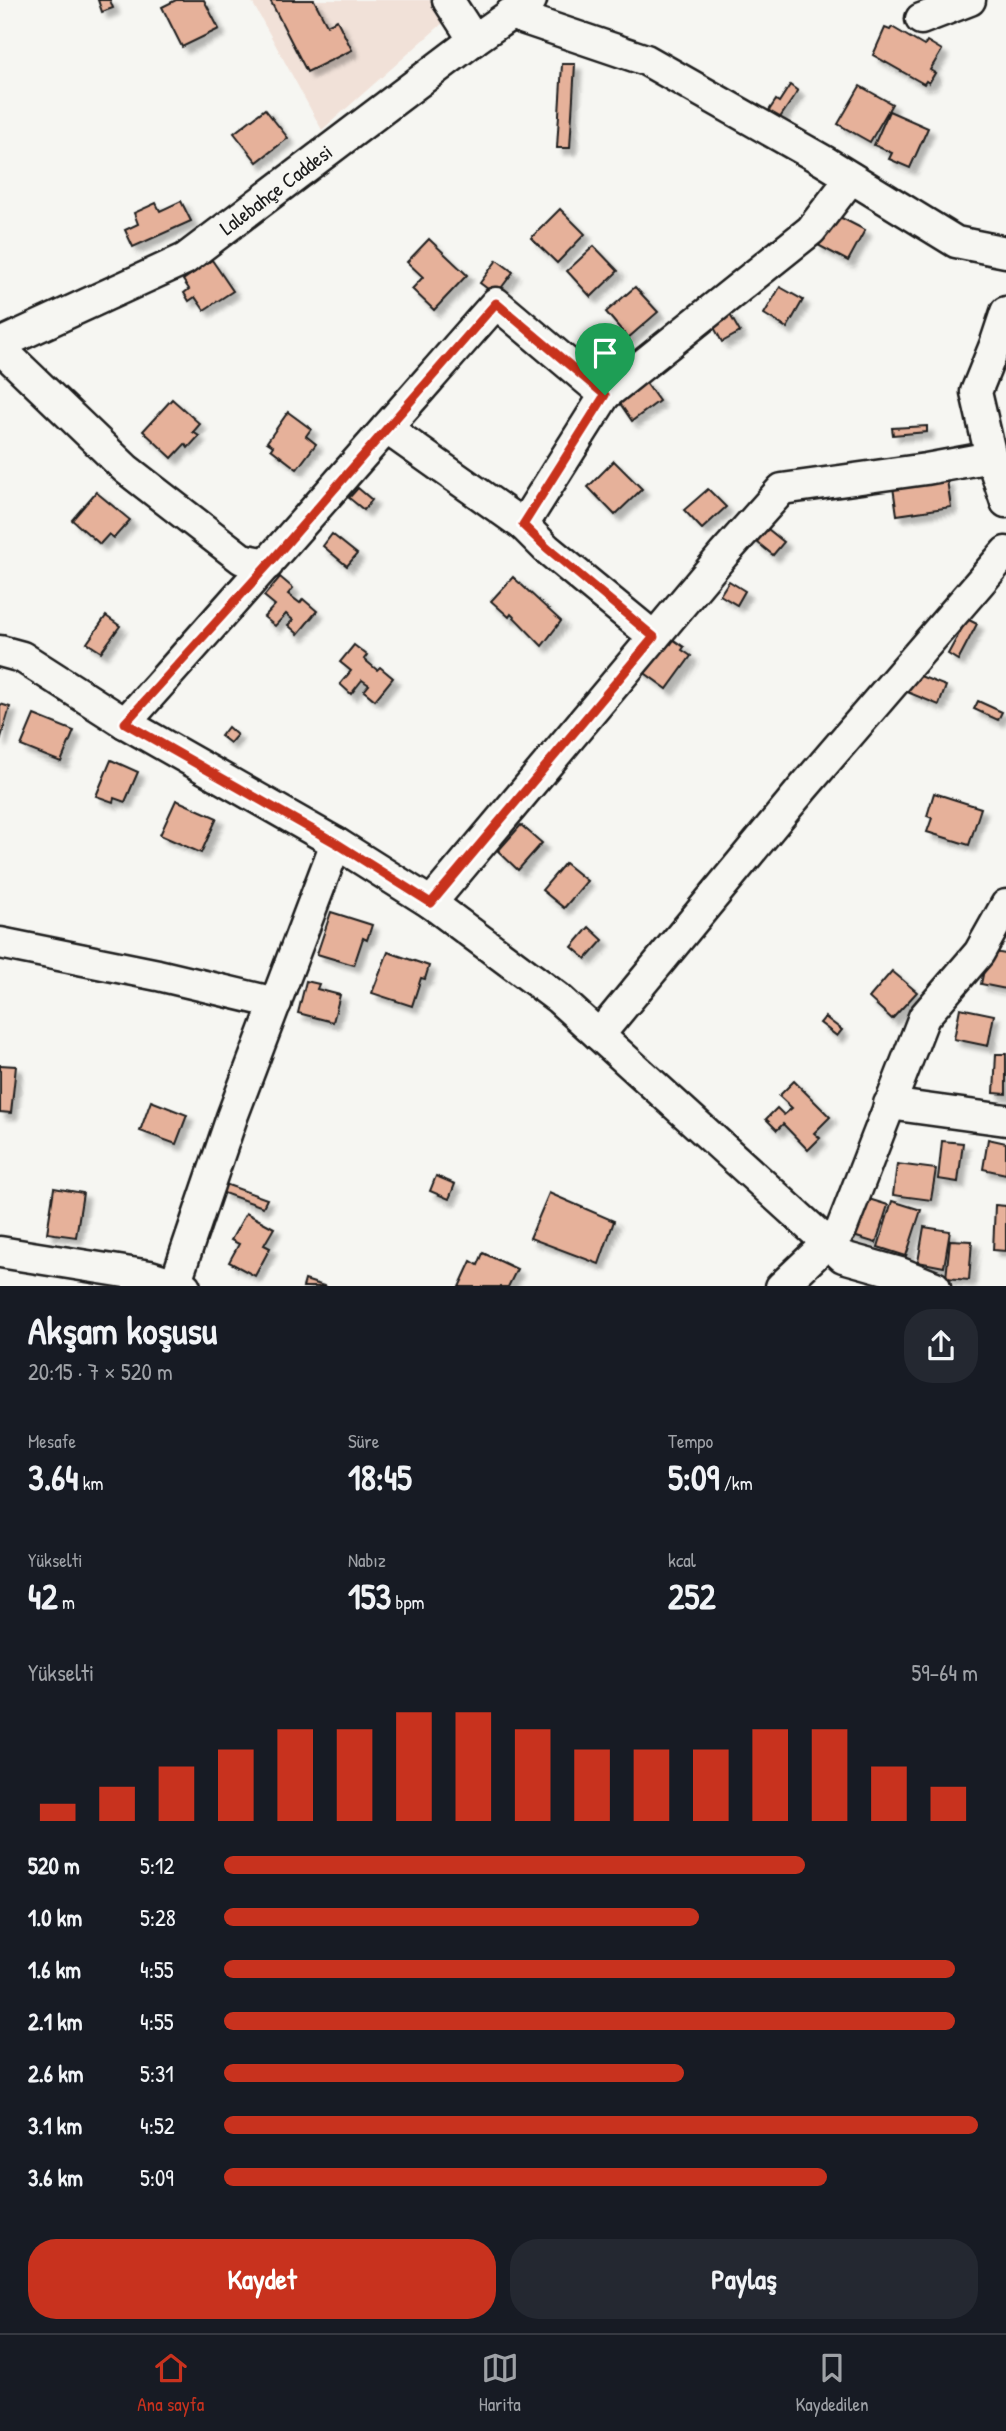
<!DOCTYPE html>
<html lang="tr">
<meta charset="utf-8">
<style>
:root{--surface:#171b24;--page:#242831;--text:#f1f3f6;--muted:#9ea1a6;--line:#363941;--accent:#c8321e}
body{margin:0;font-family:"Patrick Hand",sans-serif;background:var(--page);color:var(--text);height:100vh;display:flex;flex-direction:column;font-size:26px;white-space:nowrap}
*{box-sizing:border-box;margin:0}
p{font-size:23px;color:var(--muted)}
.icon{flex:none;width:38px;height:38px;fill:none;stroke:currentColor;stroke-width:2;stroke-linecap:round;stroke-linejoin:round}
.map{position:relative;height:1286px;overflow:hidden}
.panel{display:flex;flex-direction:column;background:var(--surface);flex:1}
.panel>*{flex:none}
.pin{position:absolute;display:grid;place-items:center;width:60px;height:60px;color:#fff;margin:-72px -30px;border-radius:50% 50% 50% 0;rotate:-45deg;box-shadow:0 0 7px #0007}
.pin .icon{rotate:45deg}
.round{display:grid;place-items:center;flex:none;width:74px;height:74px;border-radius:28px;background:var(--page)}
.overview{display:flex;align-items:center;justify-content:space-between;height:119px;padding:0 28px}
h1{font-size:38px;font-weight:700;line-height:52px}
.stats{display:grid;grid-template-columns:repeat(3,1fr);gap:10px;height:119px;padding:7px 28px}
.stats div{display:grid;align-content:center}
.stats b{font-size:35px;font-weight:700}
.stats small{font-size:19px;font-weight:400}
.stats p{font-size:19px}
.chart{height:196px;padding:14px 28px}
.chart p{display:flex;justify-content:space-between}
.chart svg{width:100%;height:126px;margin-top:7px;stroke:var(--accent);stroke-width:6}
.action{display:flex;gap:14px;margin-top:auto;padding:14px 28px}
.action a{flex:1;height:80px;border-radius:28px;background:var(--accent);color:#fff;font-size:28px;font-weight:700;line-height:80px;text-align:center}
.action a+a{background:var(--page);color:var(--text)}
ul{padding:0 28px;list-style:none;font-size:23px}
li{display:grid;grid-template-columns:112px 84px 1fr;align-items:center;height:52px}
li i{height:18px;border-radius:9px;background:var(--accent)}
.menu{display:flex;justify-content:space-around;align-items:center;height:98px;border-top:2px solid var(--line);background:var(--surface);font-size:19px;color:var(--muted)}
.menu a{display:grid;justify-items:center;gap:4px}
.menu .on{color:var(--accent)}
.map>svg:first-child{display:block}
.built{fill:#f1e1d8}
.building{fill:#e6b19a;stroke:#1c1c1c;stroke-width:2;filter:url(#shadow)}
.lines{fill:none;stroke-linecap:round;stroke-linejoin:round}
.minor-casing{stroke:#1c1c1c;stroke-width:35}
.minor{stroke:#f6f6f2;stroke-width:30}
.route-casing{stroke:#fff;stroke-width:14}
.route{stroke:#c8321e;stroke-width:9}
.labels{text-anchor:middle;stroke-width:5;stroke-linejoin:round;paint-order:stroke}
.street-label{font-size:21px;fill:#1c1c1c;stroke:#f6f6f2}
</style>
<div class="map">
<svg width="1006" height="1287" viewBox="0 0 1006 1287">
<defs>
<filter id="shadow"><feDropShadow dx="6" dy="6" stdDeviation="2" flood-color="#0004"/></filter>
</defs>
<rect width="100%" height="100%" fill="#f6f6f2"/>
<filter id="ink" filterUnits="userSpaceOnUse"><feTurbulence type="fractalNoise" baseFrequency=".0143" numOctaves="2"/><feDisplacementMap in="SourceGraphic" scale="14" xChannelSelector="R" yChannelSelector="G"/><feConvolveMatrix kernelMatrix="1 2 1 2 8 2 1 2 1" color-interpolation-filters="sRGB"/></filter>
<g filter="url(#ink)">
<polygon class="built" points="251,0 430,0 444,22 322,130"/>
<g class="building">
<polygon points="98,0 110,0 113,8 102,12"/>
<polygon points="176,0 204,0 219,29 182,47 162,7"/>
<polygon points="270,0 314,0 327,25 337,20 352,50 307,72"/>
<polygon points="892,27 924,46 927,41 942,50 930,70 935,73 929,83 926,81 924,84 873,55 885,28 890,30"/>
<polygon points="562,64 575,64 570,148 557,148"/>
<polygon points="790,85 798,91 777,122 766,115 776,100 779,102"/>
<polygon points="860,86 892,104 870,142 838,124"/>
<polygon points="265,109 288,138 257,162 234,133"/>
<polygon points="889,111 928,128 910,168 889,159 892,153 874,145"/>
<polygon points="181,201 191,221 133,247 125,230 138,224 134,213 156,203 160,211"/>
<polygon points="560,209 585,234 557,263 531,238"/>
<polygon points="832,213 865,230 848,261 816,244"/>
<polygon points="429,239 467,275 434,310 412,289 423,277 407,262"/>
<polygon points="594,246 618,271 591,297 567,271"/>
<polygon points="212,260 233,291 204,310 195,297 189,301 184,293 189,289 183,280"/>
<polygon points="497,260 513,272 496,295 480,283"/>
<polygon points="635,287 658,312 628,338 606,312"/>
<polygon points="780,287 803,300 787,328 764,314"/>
<polygon points="729,313 740,332 722,342 711,322"/>
<polygon points="644,380 659,401 632,421 617,399"/>
<polygon points="172,399 200,424 193,432 199,436 188,448 185,444 172,458 143,431"/>
<polygon points="288,412 311,429 306,436 316,444 297,469 271,449 273,446 267,442"/>
<polygon points="927,426 927,432 893,435 892,428"/>
<polygon points="614,461 642,489 615,515 588,487"/>
<polygon points="947,480 951,507 897,515 893,487"/>
<polygon points="358,488 372,500 364,510 349,498"/>
<polygon points="708,489 726,507 702,529 684,510"/>
<polygon points="96,492 130,520 114,538 109,534 100,544 72,520"/>
<polygon points="758,521 784,542 773,555 747,534"/>
<polygon points="332,534 357,554 347,566 323,546"/>
<polygon points="280,577 293,588 288,594 300,603 303,599 317,611 298,634 288,625 293,620 286,614 275,626 264,617 275,605 264,596"/>
<polygon points="513,577 561,621 542,646 511,614 509,617 491,601"/>
<polygon points="729,581 745,591 737,605 720,595"/>
<polygon points="106,616 120,626 101,652 87,643"/>
<polygon points="967,619 977,624 958,660 948,654"/>
<polygon points="658,634 671,644 674,640 684,647 682,650 691,656 667,689 635,666"/>
<polygon points="354,645 367,655 364,659 377,670 380,667 393,678 375,700 364,691 369,685 362,680 351,694 340,684 351,671 340,662"/>
<polygon points="915,674 946,686 939,705 907,692"/>
<polygon points="978,701 1002,712 998,720 974,709"/>
<polygon points="0,704 10,707 0,741"/>
<polygon points="34,715 74,731 61,762 21,746"/>
<polygon points="228,727 237,735 230,743 221,736"/>
<polygon points="111,760 138,772 125,802 114,798 113,802 96,796"/>
<polygon points="934,793 981,808 969,845 927,832 932,818 927,816"/>
<polygon points="176,800 217,818 201,853 160,835"/>
<polygon points="521,825 542,843 518,870 498,851"/>
<polygon points="565,863 587,881 564,908 542,890"/>
<polygon points="331,912 372,925 367,940 363,938 354,965 317,954"/>
<polygon points="589,927 603,940 586,959 572,947"/>
<polygon points="988,951 1006,954 1006,989 981,984"/>
<polygon points="388,952 429,966 425,979 421,978 412,1006 372,993"/>
<polygon points="892,971 917,992 892,1019 869,998"/>
<polygon points="306,981 319,984 317,989 340,995 333,1022 298,1013"/>
<polygon points="960,1008 994,1015 988,1046 954,1039"/>
<polygon points="825,1017 842,1030 837,1036 820,1023"/>
<polygon points="996,1054 1006,1054 1006,1094 994,1093"/>
<polygon points="0,1065 16,1066 11,1113 0,1112"/>
<polygon points="794,1081 830,1117 814,1133 820,1138 808,1150 783,1124 777,1130 766,1119 777,1108 784,1115 792,1108 779,1096"/>
<polygon points="151,1101 187,1115 176,1144 140,1131"/>
<polygon points="988,1139 1006,1143 1006,1174 983,1169"/>
<polygon points="942,1141 963,1143 958,1182 938,1179"/>
<polygon points="897,1164 936,1169 931,1200 893,1195"/>
<polygon points="436,1176 455,1184 449,1199 430,1191"/>
<polygon points="225,1184 267,1199 263,1207 221,1192"/>
<polygon points="54,1188 83,1193 76,1237 47,1233"/>
<polygon points="549,1193 614,1221 599,1264 530,1238"/>
<polygon points="859,1196 888,1205 876,1243 847,1234"/>
<polygon points="892,1201 921,1210 906,1256 878,1247"/>
<polygon points="995,1205 1006,1206 1006,1251 993,1250"/>
<polygon points="246,1213 274,1228 264,1245 270,1248 255,1276 229,1262 239,1244 231,1240"/>
<polygon points="924,1227 950,1231 944,1267 918,1262"/>
<polygon points="950,1240 972,1241 969,1280 946,1278"/>
<polygon points="483,1253 517,1269 508,1287 459,1287 471,1261 478,1265"/>
<polygon points="305,1280 327,1287 303,1287"/>
</g>
<g class="lines">
<defs>
<g id="minor">
<polyline points="448,0 474,40"/>
<polyline points="510,14 646,60 824,161 956,242 1006,252"/>
<polyline points="921,19 970,0"/>
<polyline points="1006,312 995,345 976,392 991,457 1006,502"/>
<path id="s1" d="M 0,344 L 185,259 L 474,40 L 531,0"/>
<polyline points="0,348 126,469 242,559 268,564"/>
<polyline points="605,395 811,230 851,178"/>
<polyline points="523,525 547,549 654,637"/>
<polyline points="0,651 22,657 125,723 336,843 431,903 558,998 843,1257 900,1273 935,1287"/>
<path d="M 125,723 C 250,584 373,443 496,303 L 605,395 L 523,525 L 386,428"/>
<polyline points="431,903 723,555 782,489 926,469 991,457"/>
<polyline points="0,943 158,975 276,1003"/>
<polyline points="599,1035 803,788 1006,552"/>
<polyline points="889,1104 1006,1120"/>
<polyline points="0,1252 150,1276 185,1287"/>
<polyline points="175,1284 232,1117 336,843"/>
<polyline points="781,1287 841,1230 924,1017 979,953 1006,905"/>
</g>
</defs>
<use href="#minor" class="minor-casing"/>
<use href="#minor" class="minor"/>
</g>
</g>
<g class="lines" filter="url(#ink)">
<defs>
<polygon id="route" points="496,303 605,395 523,525 547,548 654,637 431,903 336,843 125,723 275,557"/>
</defs>
<use href="#route" class="route-casing"/>
<use href="#route" class="route"/>
</g>
<g class="labels">
<g class="street-label">
<text dy="7" stroke="none"><textPath href="#s1" startOffset="318">Lalebahçe Caddesi</textPath></text>
</g>
</g>
</svg>
<div class="pin" style="left:605px;top:395px;background:#1e9e55"><svg class="icon" aria-label="arrive" viewBox="0 0 24 24"><path d="M6 21V4h12l-3 4 3 4H6"/></svg></div>
</div>
<section class="panel">
<div class="overview"><div><h1>Akşam koşusu</h1><p>20:15 · 7 × 520 m</p></div><a class="round"><svg class="icon" aria-label="share" viewBox="0 0 24 24"><path d="M12 15V3M7 8l5-5 5 5M5 13v7h14v-7"/></svg></a></div>
<div class="stats">
<div><p>Mesafe</p><b>3.64<small> km</small></b></div>
<div><p>Süre</p><b>18:45</b></div>
<div><p>Tempo</p><b>5:09<small> /km</small></b></div>
</div>
<div class="stats">
<div><p>Yükselti</p><b>42<small> m</small></b></div>
<div><p>Nabız</p><b>153<small> bpm</small></b></div>
<div><p>kcal</p><b>252</b></div>
</div>
<div class="chart"><p><span>Yükselti</span>59–64 m</p>
<svg viewBox="0 0 160 44" preserveAspectRatio="none"><path d="M5 44V38M15 44V32M25 44V25M35 44V19M45 44V12M55 44V12M65 44V6M75 44V6M85 44V12M95 44V19M105 44V19M115 44V19M125 44V12M135 44V12M145 44V25M155 44V32"/></svg>
</div>
<ul>
<li><b>520 m</b>5:12<i style="width:77%"></i></li>
<li><b>1.0 km</b>5:28<i style="width:63%"></i></li>
<li><b>1.6 km</b>4:55<i style="width:97%"></i></li>
<li><b>2.1 km</b>4:55<i style="width:97%"></i></li>
<li><b>2.6 km</b>5:31<i style="width:61%"></i></li>
<li><b>3.1 km</b>4:52<i style="width:100%"></i></li>
<li><b>3.6 km</b>5:09<i style="width:80%"></i></li>
</ul>
<div class="action"><a>Kaydet</a><a>Paylaş</a></div>
</section>
<nav class="menu">
<a class="on"><svg class="icon" aria-label="home" viewBox="0 0 24 24"><path d="M3 11l9-7 9 7M6 9v11h12V9"/></svg>Ana sayfa</a>
<a><svg class="icon" aria-label="map" viewBox="0 0 24 24"><path d="M3 6l6-2 6 2 6-2v14l-6 2-6-2-6 2zM9 4v14M15 6v14"/></svg>Harita</a>
<a><svg class="icon" aria-label="saved" viewBox="0 0 24 24"><path d="M7 4h10v16l-5-4-5 4z"/></svg>Kaydedilen</a>
</nav>
